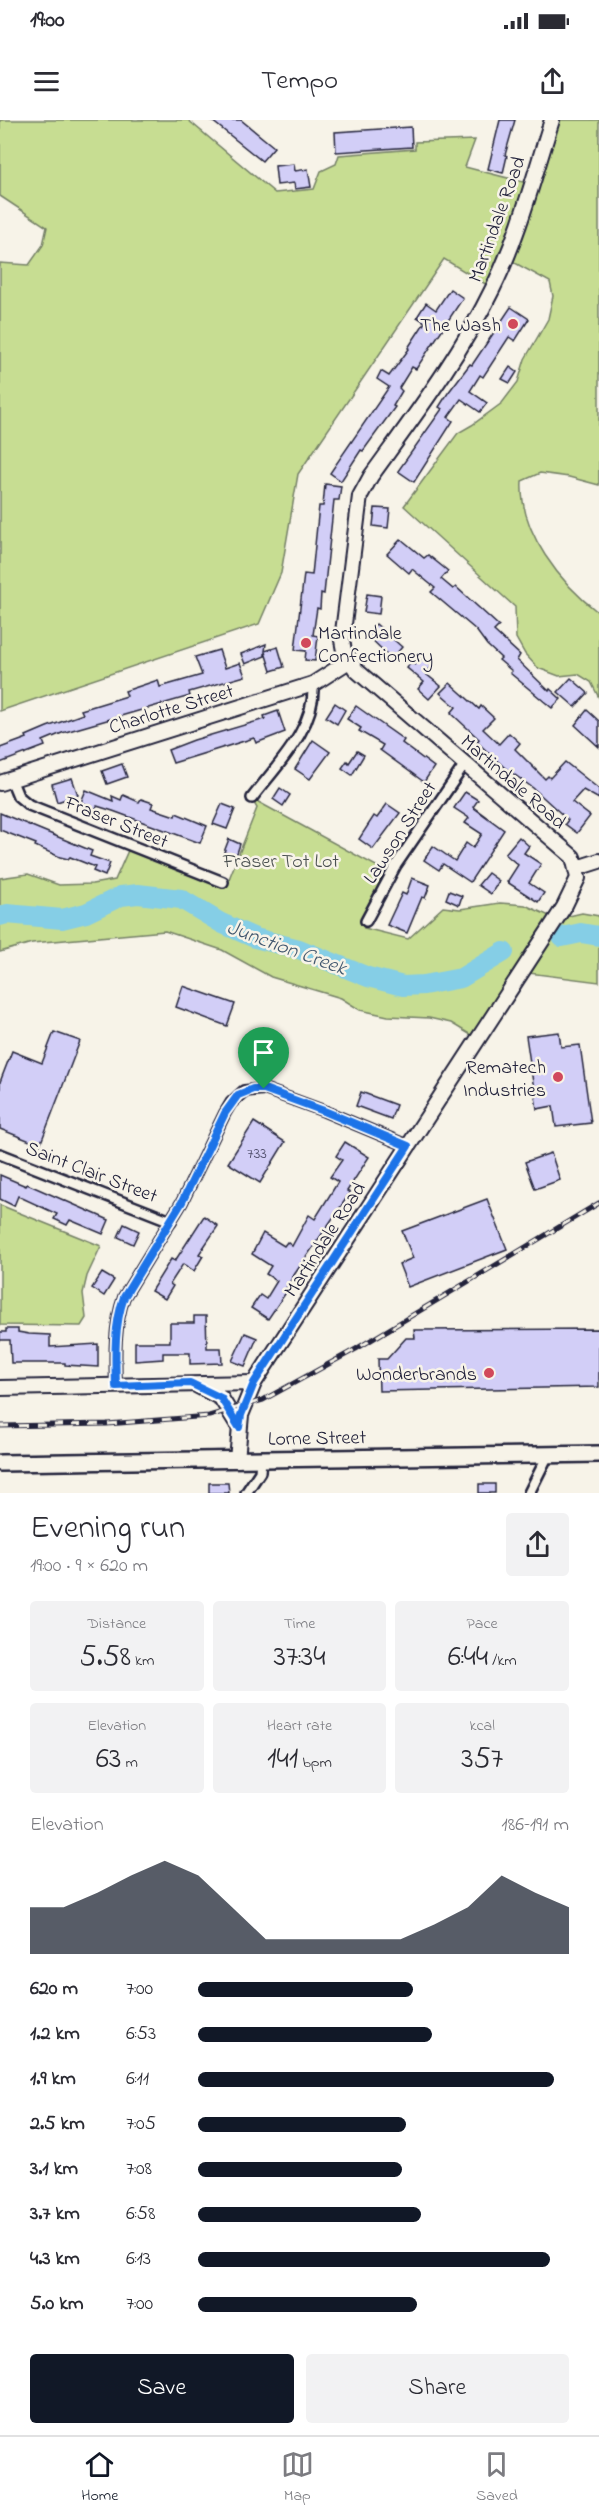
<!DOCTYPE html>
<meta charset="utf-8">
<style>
:root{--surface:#fff;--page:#f2f2f3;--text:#2b2b33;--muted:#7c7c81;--line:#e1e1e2;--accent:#111827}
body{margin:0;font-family:"Indie Flower",sans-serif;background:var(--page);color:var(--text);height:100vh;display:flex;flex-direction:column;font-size:22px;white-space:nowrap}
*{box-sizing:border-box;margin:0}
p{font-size:20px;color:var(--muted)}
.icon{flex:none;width:33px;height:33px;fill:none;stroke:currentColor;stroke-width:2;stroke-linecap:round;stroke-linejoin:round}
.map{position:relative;height:1373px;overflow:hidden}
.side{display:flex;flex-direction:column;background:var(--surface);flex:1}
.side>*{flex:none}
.pin{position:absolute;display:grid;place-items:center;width:51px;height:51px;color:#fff;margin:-62px -26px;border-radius:50% 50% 50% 0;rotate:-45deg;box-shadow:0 0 6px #0007}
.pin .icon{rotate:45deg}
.round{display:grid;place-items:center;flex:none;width:63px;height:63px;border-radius:6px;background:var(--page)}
.headline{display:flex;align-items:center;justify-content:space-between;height:102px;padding:0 30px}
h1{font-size:33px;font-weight:600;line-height:45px}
.stats{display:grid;grid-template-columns:repeat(3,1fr);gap:9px;height:102px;padding:6px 30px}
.stats div{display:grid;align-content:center;border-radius:6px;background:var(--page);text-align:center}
.stats b{font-size:30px;font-weight:600}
.stats small{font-size:16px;font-weight:400}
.stats p{font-size:16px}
.chart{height:168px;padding:12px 30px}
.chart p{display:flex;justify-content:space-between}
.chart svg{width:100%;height:108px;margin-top:6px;fill:var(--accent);opacity:.7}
.primary-button{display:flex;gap:12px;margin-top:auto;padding:12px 30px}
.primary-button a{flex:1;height:69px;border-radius:6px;background:var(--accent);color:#fff;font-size:24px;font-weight:600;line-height:69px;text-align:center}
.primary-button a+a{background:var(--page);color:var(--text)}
ul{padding:0 30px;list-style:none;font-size:20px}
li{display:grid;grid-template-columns:96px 72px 1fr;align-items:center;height:45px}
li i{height:15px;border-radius:8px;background:var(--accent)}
.status{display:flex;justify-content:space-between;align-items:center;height:42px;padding:0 30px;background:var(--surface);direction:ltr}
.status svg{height:16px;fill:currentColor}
header{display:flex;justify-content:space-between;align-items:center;height:78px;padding:0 30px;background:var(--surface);font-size:27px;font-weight:600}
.dock{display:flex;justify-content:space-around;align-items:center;height:84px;border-top:2px solid var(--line);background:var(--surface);font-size:16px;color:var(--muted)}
.dock a{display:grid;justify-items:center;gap:3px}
.dock .active{color:var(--accent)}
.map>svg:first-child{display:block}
.green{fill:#c7dd92;stroke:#748066;stroke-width:1.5}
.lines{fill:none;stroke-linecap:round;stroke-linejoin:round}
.river{stroke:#85cee6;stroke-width:20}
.building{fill:#d2cef7;stroke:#22223b;stroke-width:1.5}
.street-casing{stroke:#22223b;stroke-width:14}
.secondary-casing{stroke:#22223b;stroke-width:18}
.primary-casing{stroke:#22223b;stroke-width:20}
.street{stroke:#f7f3e8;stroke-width:9}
.secondary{stroke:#f7f3e8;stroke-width:14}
.primary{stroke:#f7f3e8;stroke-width:15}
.rail-casing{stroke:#22223b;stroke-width:5}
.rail{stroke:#f7f3e8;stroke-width:3;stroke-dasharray:9;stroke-linecap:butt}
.route-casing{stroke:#fff;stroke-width:12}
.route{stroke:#1a73e8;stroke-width:8}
.poi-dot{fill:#d1495b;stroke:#f7f3e8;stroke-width:2}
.labels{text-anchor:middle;stroke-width:5;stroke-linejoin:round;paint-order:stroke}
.number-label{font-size:16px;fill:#4e4d6a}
.street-label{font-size:20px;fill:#22223b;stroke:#f7f3e8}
.poi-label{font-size:20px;fill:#22223b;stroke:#f7f3e8;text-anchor:end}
.park-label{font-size:20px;fill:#4b5151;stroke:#f7f3e8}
.water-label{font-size:21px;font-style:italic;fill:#40566e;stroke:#f7f3e8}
</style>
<div class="status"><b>19:00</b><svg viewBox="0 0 49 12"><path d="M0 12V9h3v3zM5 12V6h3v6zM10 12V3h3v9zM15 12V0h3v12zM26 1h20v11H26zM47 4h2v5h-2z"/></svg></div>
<header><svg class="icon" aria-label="menu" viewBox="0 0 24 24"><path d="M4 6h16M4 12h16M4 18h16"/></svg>Tempo<svg class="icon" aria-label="share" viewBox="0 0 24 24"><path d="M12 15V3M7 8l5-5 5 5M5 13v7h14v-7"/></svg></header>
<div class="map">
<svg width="599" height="1373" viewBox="0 0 599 1373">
<rect width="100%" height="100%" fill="#f7f3e8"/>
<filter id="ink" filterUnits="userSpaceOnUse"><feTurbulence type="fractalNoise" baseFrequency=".0167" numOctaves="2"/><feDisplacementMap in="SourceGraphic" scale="12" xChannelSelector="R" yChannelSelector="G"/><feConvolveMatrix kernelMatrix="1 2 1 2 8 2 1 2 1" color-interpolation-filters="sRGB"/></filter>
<g filter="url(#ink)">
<g class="green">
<path d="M 0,0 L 188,0 L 275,73 L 314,69 L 321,51 L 336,44 L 339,35 L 415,29 L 415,22 L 475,20 L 465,47 L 531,64 L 551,0 L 599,0 L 599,365 L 569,357 L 540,353 L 522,361 C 519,412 561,464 599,493 L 599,578 L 591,562 L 578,554 L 559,556 L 538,548 L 525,534 L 516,518 L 515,487 L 404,386 L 458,313 L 472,305 L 502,283 L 518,262 L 525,239 L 548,199 L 553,176 L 550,162 L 506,138 L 492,168 L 444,139 L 298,354 L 281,453 L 259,504 L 0,591 L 0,143 L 29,145 L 43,125 L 47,107 L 0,76 Z"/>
<polygon points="251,678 391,754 364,808 408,819 443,787 460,789 500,783 525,785 556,799 582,793 599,796 599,862 521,852 476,918 451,903 429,898 388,896 360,890 341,878 271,857 222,830 165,811 32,823 0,832 0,758 28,754 59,765 92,764 115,760 130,726 227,764 257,688"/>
<polygon points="0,1085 101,1126 87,1156 83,1173 86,1198 81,1206 0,1205"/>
</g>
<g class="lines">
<g class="river">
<polyline points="0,796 7,794 62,799 86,793 121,776 138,774 181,779 221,803 255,818 299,829 368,857 403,866 424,865 461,858 504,832"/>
<polyline points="562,817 581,813 599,816"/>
</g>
</g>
<g class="building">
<polygon points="211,0 241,0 274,27 262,41"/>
<polygon points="500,0 515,0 505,35 507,36 503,53 488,49"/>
<polygon points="411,7 412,27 336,32 335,12"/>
<polygon points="294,44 295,51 308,49 311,67 295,69 294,63 277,65 275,46"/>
<polygon points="450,169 463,178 416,249 412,247 399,268 402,271 393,286 395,287 363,331 361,330 341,361 330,353 389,267 377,259 381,251 389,256 409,229 408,228 425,202 417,197 426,183 436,190"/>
<polygon points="511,187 529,199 515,221 509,217 483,257 480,255 470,271 487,283 480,292 461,279 448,297 453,301 414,362 398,351 442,289 439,287 448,273 470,244 472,245"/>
<polygon points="510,247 517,252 510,263 502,259"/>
<polygon points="325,364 341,366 339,380 334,380 324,474 321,473 320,489 317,488 313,515 318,516 315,541 305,540 306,531 295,530 304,454 312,455 319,386 323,386"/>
<polygon points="375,388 390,389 388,408 373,406"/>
<polygon points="401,419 424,438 428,435 448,451 441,459 453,469 456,467 499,506 494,511 520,535 517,540 549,571 550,569 561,579 552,588 510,553 512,551 499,540 501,538 487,525 476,510 431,472 435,468 412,449 409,453 387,434"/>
<polygon points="367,474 381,476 379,494 364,492"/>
<polygon points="376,504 402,527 392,539 367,515"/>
<polygon points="266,524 265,531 278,527 284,547 271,551 265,532 265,536 245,544 241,534"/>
<polygon points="219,530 225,548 240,543 245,556 189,572 190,576 62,613 43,621 45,626 0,643 0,628 27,618 26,616 47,607 83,594 81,590 127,576 125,571 158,560 160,567 202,555 195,537"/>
<polygon points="422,538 432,546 426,554 441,566 429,579 418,569 424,562 407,548 411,542 415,545"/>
<polygon points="571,558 588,573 575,587 558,572"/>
<polygon points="450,563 479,589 481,586 494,598 483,609 499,624 509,613 520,623 515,629 545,659 548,656 550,658 565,642 599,669 599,679 583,670 572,682 590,696 577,713 565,704 568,700 533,668 504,647 477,622 479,619 451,593 456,587 440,573"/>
<polygon points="335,583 345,590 337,604 326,597"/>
<polygon points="356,586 404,620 402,623 434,647 424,662 380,630 383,625 359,611 361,608 347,599"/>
<polygon points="587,590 599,601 599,627 575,605"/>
<polygon points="278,591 285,612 256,623 254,618 173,643 168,630 194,620 265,599 264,596"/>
<polygon points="313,620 330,632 310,659 295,649"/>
<polygon points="357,631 364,635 352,655 342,648 347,641 349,643"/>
<polygon points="122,644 127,657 107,664 102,651"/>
<polygon points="72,658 78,675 57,682 52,664"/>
<polygon points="280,668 290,675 283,686 273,679"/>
<polygon points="86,670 113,681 112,676 121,680 123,675 139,682 141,679 153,683 151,688 175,696 176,693 207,706 200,723 113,691 97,686 96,689 81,682"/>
<polygon points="465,672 478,680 473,687 504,710 470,762 443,744 439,750 424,740 433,726 455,741 466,723 473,728 482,714 465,703 469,698 454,688"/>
<polygon points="222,684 235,689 227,709 213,704"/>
<polygon points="387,684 400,693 373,729 359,719 374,696 377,698"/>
<polygon points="0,693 92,731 90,736 110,743 105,756 93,751 95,747 70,737 68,739 60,737 35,726 36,724 0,710"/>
<polygon points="519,717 529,726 524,733 541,744 529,763 544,773 538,782 507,762 518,745 505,734"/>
<polygon points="229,719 240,724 236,736 224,732"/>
<polygon points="488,753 499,761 491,774 478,765"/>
<polygon points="412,758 430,765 425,778 422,777 407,813 387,805 402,773 406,775"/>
<polygon points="449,771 462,776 459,785 446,779"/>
<polygon points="183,866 235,884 227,906 176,887"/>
<polygon points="54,912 80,921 40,1025 0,1009 0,962 12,931 42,943"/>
<polygon points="559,912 561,927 580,925 591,1003 556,1007 553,986 537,989 526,916"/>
<polygon points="361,972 396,985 391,999 356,986"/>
<polygon points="254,1002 285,1022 260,1063 228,1043"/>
<polygon points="345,1022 369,1037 347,1071 350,1073 294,1155 285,1170 287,1171 268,1199 251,1188 260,1175 266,1179 277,1161 266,1154 271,1146 252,1134 263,1113 284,1126 287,1122 292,1126 309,1095 315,1099 338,1062 330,1057 342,1040 336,1036"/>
<polygon points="551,1033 560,1060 535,1069 525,1042"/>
<polygon points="0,1055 26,1066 27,1064 109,1100 103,1114 70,1100 67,1105 54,1099 57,1094 18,1076 14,1086 0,1079"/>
<polygon points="487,1079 507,1129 408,1167 399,1144 413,1138 402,1111"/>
<polygon points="204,1096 218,1106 199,1134 203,1136 194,1151 183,1144 170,1164 173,1166 165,1179 151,1171 171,1139 175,1141"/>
<polygon points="124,1104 139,1111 133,1124 118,1117"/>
<polygon points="102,1153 114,1160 104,1176 92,1168"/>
<polygon points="194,1196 206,1196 207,1228 221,1228 222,1243 190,1244 190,1233 163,1233 163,1239 135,1241 135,1222 170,1222 170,1203 194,1203"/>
<polygon points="6,1209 18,1209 18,1212 29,1214 50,1215 50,1227 98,1224 98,1247 65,1245 65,1243 11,1243 10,1220 0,1220 0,1212 6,1212"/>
<polygon points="599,1209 599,1267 379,1271 378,1239 387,1239 406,1218 415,1218 414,1210"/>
<polygon points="245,1213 257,1218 245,1246 232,1241"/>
<polygon points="209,1363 228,1363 229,1373 209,1373"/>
<rect x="479" y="1364" width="16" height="9"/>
</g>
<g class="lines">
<defs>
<g id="street">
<polyline points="11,659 18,676 29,685 223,762"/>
<path d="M 252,678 C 277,645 316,608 313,564"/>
<polyline points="366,801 396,745 465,644"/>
<polyline points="0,1034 171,1101"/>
<path d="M 116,1266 C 115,1236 114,1205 124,1177 L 182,1082 L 225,993 L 231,983 L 244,971 L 264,969 L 324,991 L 408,1026"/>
<polyline points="246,1373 260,1352 261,1339"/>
<polyline points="529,1373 548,1335"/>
</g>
<g id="secondary">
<polyline points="0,663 313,564 349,541"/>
<polyline points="577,748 599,741"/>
<polyline points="198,1266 221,1278 239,1307"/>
<polyline points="0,1268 254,1263"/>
<path d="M 237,1340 L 241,1295 L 254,1263 L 564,787 L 578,758 L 573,737 L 356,550 L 344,531 L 342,520 L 360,376 L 371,356 C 415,295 460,236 493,168 C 519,115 534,56 552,0"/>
</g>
<polyline id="primary" points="0,1343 599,1334"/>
</defs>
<use href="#street" class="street-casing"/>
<use href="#secondary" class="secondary-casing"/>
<use href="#primary" class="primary-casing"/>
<use href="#street" class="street"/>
<use href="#secondary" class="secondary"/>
<use href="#primary" class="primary"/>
<defs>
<polyline id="rail" points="0,1306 107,1304 209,1296 263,1280 356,1229 599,1083"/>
</defs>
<use href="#rail" class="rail-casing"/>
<use href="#rail" class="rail"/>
</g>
</g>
<g class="lines" filter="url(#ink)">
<defs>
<path id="route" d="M 253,969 L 264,969 L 324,991 L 408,1026 L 254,1263 L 241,1295 L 239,1307 L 221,1278 L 190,1263 L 116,1266 C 115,1236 114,1205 124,1177 L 182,1082 L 225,993 L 238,975 Z"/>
</defs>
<use href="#route" class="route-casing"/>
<use href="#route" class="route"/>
</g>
<g class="poi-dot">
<circle cx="513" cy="204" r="6"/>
<circle cx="306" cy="523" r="6"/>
<circle cx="558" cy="957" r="6"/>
<circle cx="489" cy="1253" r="6"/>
</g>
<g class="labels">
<g class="number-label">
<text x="257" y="1038">733</text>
</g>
<g class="street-label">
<text transform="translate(496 99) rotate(-70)" y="7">Martindale Road</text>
<text transform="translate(171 588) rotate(-17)" y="7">Charlotte Street</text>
<text transform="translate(514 661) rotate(41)" y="7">Martindale Road</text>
<text transform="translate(117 701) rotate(22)" y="7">Fraser Street</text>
<text transform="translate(399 712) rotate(-57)" y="7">Lawson Street</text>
<text transform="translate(92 1051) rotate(21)" y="7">Saint Clair Street</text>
<text transform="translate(324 1119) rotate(-57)" y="7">Martindale Road</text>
<text transform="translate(317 1317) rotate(-1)" y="7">Lorne Street</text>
</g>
<g class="poi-label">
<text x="501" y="211">The Wash</text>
<text x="318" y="519" text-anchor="start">Martindale<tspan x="318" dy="23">Confectionery</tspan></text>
<text x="546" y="953">Rematech<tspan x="546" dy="23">Industries</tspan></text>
<text x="477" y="1260">Wonderbrands</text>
</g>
<g class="park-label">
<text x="281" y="747">Fraser Tot Lot</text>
</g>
<g class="water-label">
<text transform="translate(287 827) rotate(20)" y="7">Junction Creek</text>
</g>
</g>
</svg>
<div class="pin" style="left:264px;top:969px;background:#1e9e55"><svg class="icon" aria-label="arrive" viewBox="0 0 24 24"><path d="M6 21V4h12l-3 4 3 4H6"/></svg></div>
</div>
<section class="side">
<div class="headline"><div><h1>Evening run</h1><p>19:00 · 9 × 620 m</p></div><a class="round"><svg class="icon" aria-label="share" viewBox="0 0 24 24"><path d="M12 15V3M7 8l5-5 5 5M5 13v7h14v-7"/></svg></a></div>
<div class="stats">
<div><p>Distance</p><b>5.58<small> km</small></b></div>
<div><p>Time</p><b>37:34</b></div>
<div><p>Pace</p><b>6:44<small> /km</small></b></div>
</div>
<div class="stats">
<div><p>Elevation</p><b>63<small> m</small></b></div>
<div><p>Heart rate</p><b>141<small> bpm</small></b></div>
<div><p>kcal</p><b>357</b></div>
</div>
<div class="chart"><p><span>Elevation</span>186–191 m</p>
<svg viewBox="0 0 160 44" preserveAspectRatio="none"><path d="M0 44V25L10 25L20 19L30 12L40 6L50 12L60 25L70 38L80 38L90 38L100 38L110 38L120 32L130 25L140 12L150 19L160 25V44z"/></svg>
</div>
<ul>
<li><b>620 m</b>7:00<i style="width:58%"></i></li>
<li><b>1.2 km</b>6:53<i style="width:63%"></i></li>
<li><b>1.9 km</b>6:11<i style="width:96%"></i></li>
<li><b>2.5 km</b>7:05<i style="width:56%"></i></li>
<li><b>3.1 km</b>7:08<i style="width:55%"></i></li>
<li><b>3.7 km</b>6:58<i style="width:60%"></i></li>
<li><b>4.3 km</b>6:13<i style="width:95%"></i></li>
<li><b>5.0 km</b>7:00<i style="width:59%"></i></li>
</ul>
<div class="primary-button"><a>Save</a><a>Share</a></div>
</section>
<nav class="dock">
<a class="active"><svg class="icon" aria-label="home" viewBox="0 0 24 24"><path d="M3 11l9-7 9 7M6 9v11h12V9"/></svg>Home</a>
<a><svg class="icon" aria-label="map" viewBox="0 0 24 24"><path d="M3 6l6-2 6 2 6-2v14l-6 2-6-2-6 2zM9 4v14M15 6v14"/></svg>Map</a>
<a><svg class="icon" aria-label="saved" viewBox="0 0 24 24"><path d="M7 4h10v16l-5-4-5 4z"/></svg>Saved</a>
</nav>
